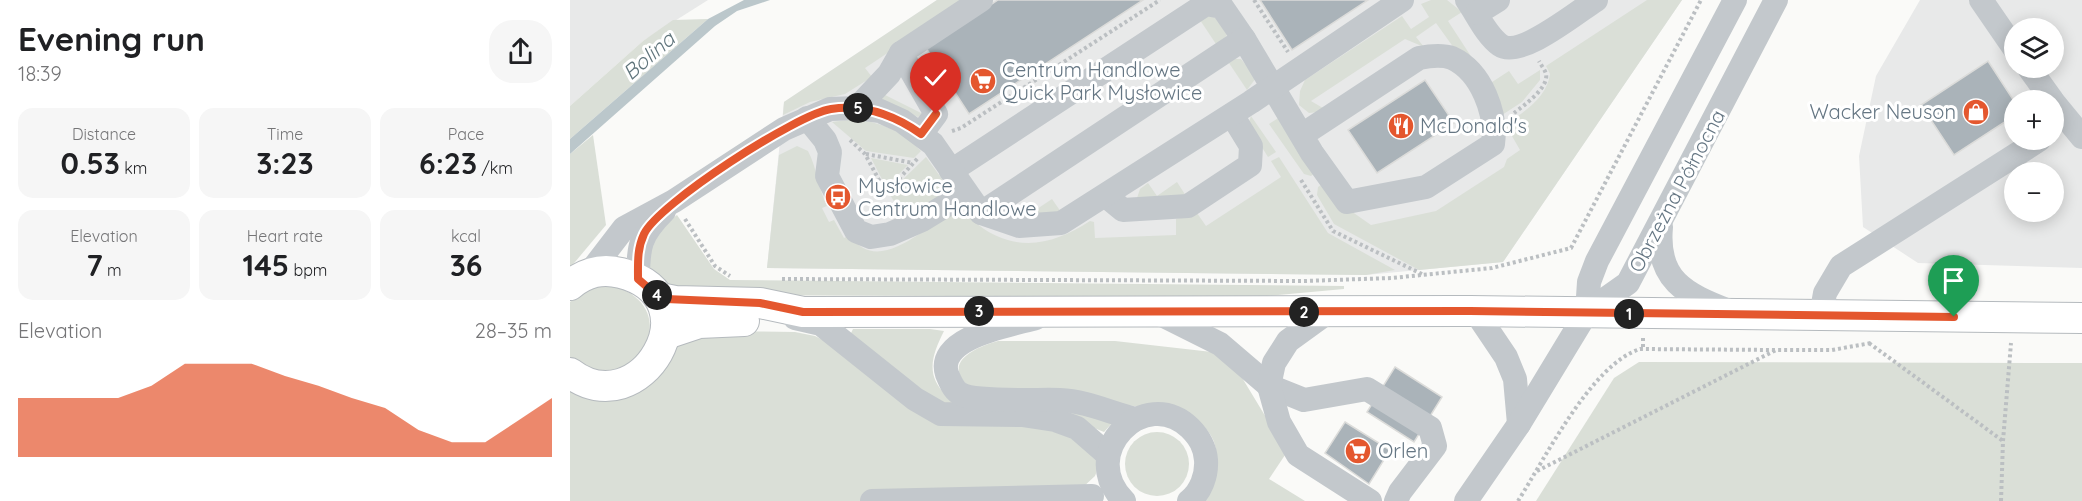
<!DOCTYPE html>
<meta charset="utf-8">
<style>
:root{--surface:#fff;--page:#f6f6f6;--text:#202124;--muted:#757577;--accent:#e4572e}
body{margin:0;font-family:Quicksand,sans-serif;background:var(--page);color:var(--text);height:100vh;display:flex;flex-direction:column;font-size:22px;white-space:nowrap}
*{box-sizing:border-box;margin:0}
p{font-size:20px;color:var(--muted)}
.icon{flex:none;width:33px;height:33px;fill:none;stroke:currentColor;stroke-width:2;stroke-linecap:round;stroke-linejoin:round}
.map{position:relative;flex:1;overflow:hidden}
.panel{display:flex;flex-direction:column;background:var(--surface);width:570px}
.panel>*{flex:none}
.buttons{position:absolute;left:1434px;top:18px;display:grid;gap:12px}
.buttons a{display:grid;place-items:center;width:60px;height:60px;border-radius:50%;background:var(--surface);box-shadow:0 3px 15px #0003;font-size:30px}
.pin{position:absolute;display:grid;place-items:center;width:51px;height:51px;color:#fff;margin:-62px -26px;border-radius:50% 50% 50% 0;rotate:-45deg;box-shadow:0 0 6px #0007}
.pin .icon{rotate:45deg}
.km{position:absolute;width:30px;height:30px;margin:-15px;border-radius:50%;background:#222;color:#fff;font-size:16px;line-height:30px;text-align:center}
.round{display:grid;place-items:center;flex:none;width:63px;height:63px;border-radius:24px;background:var(--page)}
.headline{display:flex;align-items:center;justify-content:space-between;height:102px;padding:0 18px}
h1{font-size:33px;font-weight:800;line-height:45px}
.metrics{display:grid;grid-template-columns:repeat(3,1fr);gap:9px;height:102px;padding:6px 18px}
.metrics div{display:grid;align-content:center;border-radius:15px;background:var(--page);text-align:center}
.metrics b{font-size:30px;font-weight:800}
.metrics small{font-size:16px;font-weight:400}
.metrics p{font-size:16px}
.chart{height:168px;padding:12px 18px}
.chart p{display:flex;justify-content:space-between}
.chart svg{width:100%;height:108px;margin-top:6px;fill:var(--accent);opacity:.7}
main{display:flex;flex:1;min-height:0}
.map>svg:first-child{display:block}
.built{fill:#e8e9e9;fill-rule:evenodd}
.green{fill:#dadfd7}
.water{fill:#bbc7cb}
.building{fill:#aab3b9;stroke:#dcdcda;stroke-width:1.5}
.lines{fill:none;stroke-linecap:round;stroke-linejoin:round}
.major-casing{stroke:#b5babe;stroke-width:32}
.path{stroke:#bbbfc2;stroke-width:4;stroke-dasharray:3 3;stroke-linecap:butt}
.minor{stroke:#c3c8cc;stroke-width:24}
.major{stroke:#fff;stroke-width:30}
.route-casing{stroke:#fff;stroke-width:12}
.route{stroke:#e4572e;stroke-width:8}
.labels{text-anchor:middle;stroke-width:6;stroke-linejoin:round;paint-order:stroke}
.poi-label{font-size:20px;fill:#657683;stroke:#fff;text-anchor:start}
.street-label{font-size:20px;fill:#657683;stroke:#fff}
.water-label{font-size:21px;font-style:italic;fill:#60757c;stroke:#fff}
</style>
<main>
<section class="panel">
<div class="headline"><div><h1>Evening run</h1><p>18:39</p></div><a class="round"><svg class="icon" aria-label="share" viewBox="0 0 24 24"><path d="M12 15V3M7 8l5-5 5 5M5 13v7h14v-7"/></svg></a></div>
<div class="metrics">
<div><p>Distance</p><b>0.53<small> km</small></b></div>
<div><p>Time</p><b>3:23</b></div>
<div><p>Pace</p><b>6:23<small> /km</small></b></div>
</div>
<div class="metrics">
<div><p>Elevation</p><b>7<small> m</small></b></div>
<div><p>Heart rate</p><b>145<small> bpm</small></b></div>
<div><p>kcal</p><b>36</b></div>
</div>
<div class="chart"><p><span>Elevation</span>28–35 m</p>
<svg viewBox="0 0 160 44" preserveAspectRatio="none"><path d="M0 44V20L10 20L20 20L30 20L40 15L50 6L60 6L70 6L80 11L90 15L100 20L110 24L120 33L130 38L140 38L150 29L160 20V44z"/></svg>
</div>
</section>
<div class="map">
<svg width="1512" height="501" viewBox="0 0 1512 501">
<rect width="100%" height="100%" fill="#fafaf8"/>
<g class="built">
<polygon points="0,0 138,0 73,41 0,106"/>
<polygon points="367,0 1112,0 933,262 796,275 197,268 214,102"/>
<path d="M 1350,0 L 1512,0 L 1512,268 L 1348,263 L 1293,227 L 1289,156 L 1306,76 ZM 1444,28 L 1484,28 L 1484,68 L 1444,68 ZM 1444,100 L 1484,100 L 1484,140 L 1444,140 ZM 1444,172 L 1484,172 L 1484,212 L 1444,212 Z"/>
</g>
<g class="green">
<polygon points="367,0 397,0 295,68 302,77 275,94 240,102 213,115 214,102"/>
<polygon points="861,0 877,0 892,12 878,21 919,84 939,71 948,84 970,70 970,80 952,102 932,115 866,23 846,37 854,47 835,39 741,101 758,111 739,113 729,105 730,91 735,80 832,16 841,29 859,17 851,4"/>
<path d="M 1077,0 L 1112,0 L 933,262 L 849,270 L 764,224 L 747,195 L 748,187 L 754,183 L 781,211 L 801,225 L 866,211 L 934,167 L 937,159 L 950,150 L 935,124 C 954,113 977,97 980,74 L 976,66 Z"/>
<polygon points="638,16 647,18 657,35 648,47 630,20"/>
<polygon points="138,19 0,139 0,106 73,41 103,20"/>
<polygon points="665,59 671,59 686,78 677,90 659,63"/>
<polygon points="313,94 353,114 348,117 308,99"/>
<polygon points="681,116 706,152 698,157 678,125"/>
<polygon points="710,117 746,172 741,176 734,174 699,124"/>
<path d="M 286,119 C 312,123 332,131 351,151 L 344,158 L 296,151 L 262,122 Z"/>
<polygon points="23,135 36,225 0,268 0,154"/>
<path d="M 227,146 L 238,151 C 247,168 248,188 257,206 L 252,208 L 259,222 L 264,220 L 274,238 L 280,235 C 309,279 357,222 386,212 C 397,213 405,223 414,229 C 451,253 486,243 520,221 L 524,222 L 525,238 L 606,235 L 606,219 L 627,213 L 636,226 L 711,177 L 701,161 L 709,157 L 758,233 L 825,270 L 796,275 L 197,268 L 209,155 Z"/>
<polygon points="356,157 372,179 373,196 336,216 320,207 325,203 319,193"/>
<polygon points="301,158 338,165 316,187"/>
<polygon points="607,182 616,196 567,198 570,189 578,183 587,196"/>
<path d="M 482,199 L 491,212 C 476,220 454,225 439,214 L 439,209 L 446,204 L 455,217 Z"/>
<path d="M 107,215 L 144,269 L 160,280 L 774,286 L 774,289 L 685,297 L 108,295 C 74,274 77,272 82,234 Z"/>
<path d="M 40,285 C 125,307 56,414 0,357 L 0,302 C 12,290 23,286 40,285 Z"/>
<path d="M 283,329 L 360,329 L 374,331 C 362,355 355,375 376,395 L 479,404 L 543,422 L 534,432 L 507,421 L 372,405 L 280,335 Z"/>
<path d="M 225,332 L 245,336 L 263,345 L 320,392 L 507,436 C 518,447 533,458 525,476 L 498,501 L 0,501 L 0,390 C 34,405 71,404 93,369 C 100,358 102,345 115,341 C 150,328 189,332 225,332 Z"/>
<path d="M 428,341 L 545,341 L 642,352 L 671,376 L 717,452 L 699,479 L 735,501 L 633,501 C 649,459 658,439 614,411 L 403,390 C 369,364 403,348 428,341 Z"/>
<polygon points="1069,362 1512,363 1512,501 966,501 1044,378"/>
<circle cx="587" cy="464" r="32"/>
</g>
<polygon class="water" points="174,0 200,0 167,11 145,26 0,154 0,139 138,19"/>
<g class="building">
<polygon points="428,0 573,0 399,114 356,48"/>
<polygon points="690,0 798,0 722,50"/>
<polygon points="1418,61 1444,101 1444,116 1384,155 1351,105"/>
<polygon points="855,80 884,123 807,173 778,130"/>
<polygon points="825,367 872,397 844,442 797,412"/>
<polygon points="775,422 820,450 799,484 755,453"/>
</g>
<g class="lines">
<defs>
<g id="major">
<path d="M 0,285 C 16,272 32,268 51,273 C 147,298 70,427 0,373"/>
<polyline points="90,298 105,301 190,303 233,312 900,311 1512,318"/>
<polyline points="96,334 129,323 174,321"/>
</g>
</defs>
<use href="#major" class="major-casing"/>
<g class="path">
<polyline points="684,0 718,52"/>
<path d="M 944,113 C 953,106 979,88 976,74 C 975,70 971,65 969,61"/>
<polyline points="382,131 391,128 590,0"/>
<polyline points="280,140 295,154 316,193 348,158"/>
<polyline points="296,154 343,163"/>
<polyline points="731,180 763,231 854,275"/>
<polyline points="115,219 145,266 160,276"/>
<polyline points="212,279 734,281 822,278 922,268 1001,248 1131,0"/>
<polyline points="1073,338 1073,349"/>
<polyline points="1299,343 1433,441"/>
<polyline points="967,471 1206,350 1262,350 1301,343"/>
<path d="M 948,501 C 976,457 1021,365 1070,349 L 1205,350"/>
<polyline points="1431,501 1433,441 1441,343"/>
</g>
<g class="minor">
<path d="M 897,0 C 907,14 916,35 930,45 C 950,59 1007,12 1026,0"/>
<polyline points="1411,0 1444,48"/>
<polyline points="907,13 928,0"/>
<polyline points="1459,68 1482,100"/>
<polyline points="1484,103 1512,137"/>
<polyline points="287,108 319,74 331,53"/>
<polyline points="237,118 255,140 260,152 257,176 286,231 301,237 320,234 352,220 396,193"/>
<polyline points="351,134 366,114 331,53 411,0"/>
<polyline points="381,171 636,4 652,7 674,39"/>
<polyline points="536,196 553,210 618,206 680,165 681,146 662,115"/>
<path d="M 411,213 L 674,39 L 742,153 L 777,202 L 856,187 L 923,144 C 927,114 912,72 882,58 C 871,54 859,56 849,58 L 732,135"/>
<path d="M 1091,227 C 1086,280 1115,294 1159,311"/>
<polyline points="21,271 54,228 104,201 214,129 260,109 287,108 310,111 332,121 363,144 411,213 449,226 491,223 681,102 832,0"/>
<path d="M 68,279 C 68,246 70,235 94,211"/>
<polyline points="905,311 936,357 945,379 949,424"/>
<polyline points="586,312 650,344 699,386 734,400 797,389 860,428 865,446 830,492 826,501"/>
<polyline points="758,312 718,341 704,363 699,386 709,422 728,455 800,501"/>
<polyline points="1017,312 1019,282 1027,261 1165,0"/>
<polyline points="1251,316 1255,293 1271,266 1469,140"/>
<polyline points="225,318 251,324 345,399 371,414 452,415 485,420 507,428 538,455"/>
<path d="M 466,318 C 442,325 365,337 377,374 C 380,381 383,389 389,393 C 403,403 470,399 490,400 C 516,401 541,413 566,419"/>
<polyline points="302,501 522,496"/>
<path d="M 554,501 C 506,453 575,384 620,428 C 630,438 635,447 636,460 C 637,475 631,492 619,501"/>
<polyline points="896,501 949,424 1017,312 1058,283 1206,0"/>
</g>
<use href="#major" class="major"/>
</g>
<g class="lines">
<defs>
<path id="route" d="M 366,114 L 351,134 C 324,115 295,104 261,109 C 227,114 88,204 74,234 C 67,249 68,263 68,279 L 90,298 L 96,299 L 190,303 L 233,312 L 900,311 L 1384,317"/>
</defs>
<use href="#route" class="route-casing"/>
<use href="#route" class="route"/>
</g>
<defs>
<symbol id="supermarket-disc" viewBox="-11 -11 22 22"><circle r="9.5" fill="#e4572e" stroke="#fff"/><path d="M-6-5.5h2.5l.6 2H6L4.5 2H-2.5L-4.4-4H-6ZM-1.5 3.2a1.3 1.3 0 1 0 .1 0ZM3 3.2a1.3 1.3 0 1 0 .1 0Z" fill="#fff"/></symbol>
<symbol id="shop-disc" viewBox="-11 -11 22 22"><circle r="9.5" fill="#e4572e" stroke="#fff"/><path d="M-5-2.5h2.3a2.7 3.5 0 0 1 5.4 0H5L5.5 6h-11ZM-1.5-2.5h3a1.5 2.3 0 0 0-3 0Z" fill="#fff"/></symbol>
<symbol id="restaurant-disc" viewBox="-11 -11 22 22"><circle r="9.5" fill="#e4572e" stroke="#fff"/><path d="M-5-6h1v4h1v-4h1v4h1v-4h1v5L-1.5 .5V6h-2V.5L-5-1ZM5-6V6H3V1.5H1.5Q1.5-4 5-6Z" fill="#fff"/></symbol>
<symbol id="bus-disc" viewBox="-11 -11 22 22"><circle r="9.5" fill="#e4572e" stroke="#fff"/><path d="M-5-6H5V4H4V6H2V4H-2V6H-4V4H-5ZM-3.5-4V0h7V-4ZM-3.5 1.2v1.5H-2V1.2ZM2 1.2v1.5H3.5V1.2Z" fill="#fff"/></symbol>
</defs>
<g fill-rule="evenodd">
<use href="#supermarket-disc" x="398" y="66" width="30" height="30"/>
<use href="#shop-disc" x="1391" y="97" width="30" height="30"/>
<use href="#restaurant-disc" x="816" y="111" width="30" height="30"/>
<use href="#bus-disc" x="253" y="182" width="30" height="30"/>
<use href="#supermarket-disc" x="773" y="436" width="30" height="30"/>
</g>
<g class="labels">
<g class="poi-label">
<text x="432" y="77">Centrum Handlowe<tspan x="432" dy="23">Quick Park Mysłowice</tspan></text>
<text x="1386" y="119" text-anchor="end">Wacker Neuson</text>
<text x="850" y="133">McDonald's</text>
<text x="288" y="193">Mysłowice<tspan x="288" dy="23">Centrum Handlowe</tspan></text>
<text x="808" y="458">Orlen</text>
</g>
<g class="street-label">
<text transform="translate(1107 191) rotate(-62)" y="7">Obrzeżna Północna</text>
</g>
<g class="water-label">
<text transform="translate(79 56) rotate(-41)" y="7">Bolina</text>
</g>
</g>
</svg>
<div class="buttons">
<a><svg class="icon" aria-label="layers" viewBox="0 0 24 24"><path d="M12 4l9 5-9 5-9-5zM3 14l9 5 9-5"/></svg></a>
<a>+</a>
<a>−</a>
</div>
<div class="pin" style="left:1384px;top:317px;background:#1e9e55"><svg class="icon" aria-label="arrive" viewBox="0 0 24 24"><path d="M6 21V4h12l-3 4 3 4H6"/></svg></div>
<div class="pin" style="left:366px;top:114px;background:#d93025"><svg class="icon" aria-label="check" viewBox="0 0 24 24"><path d="M5 12l5 5 9-10"/></svg></div>
<b class="km" style="left:1059px;top:314px">1</b>
<b class="km" style="left:734px;top:312px">2</b>
<b class="km" style="left:409px;top:311px">3</b>
<b class="km" style="left:87px;top:295px">4</b>
<b class="km" style="left:288px;top:108px">5</b>
</div>
</main>
